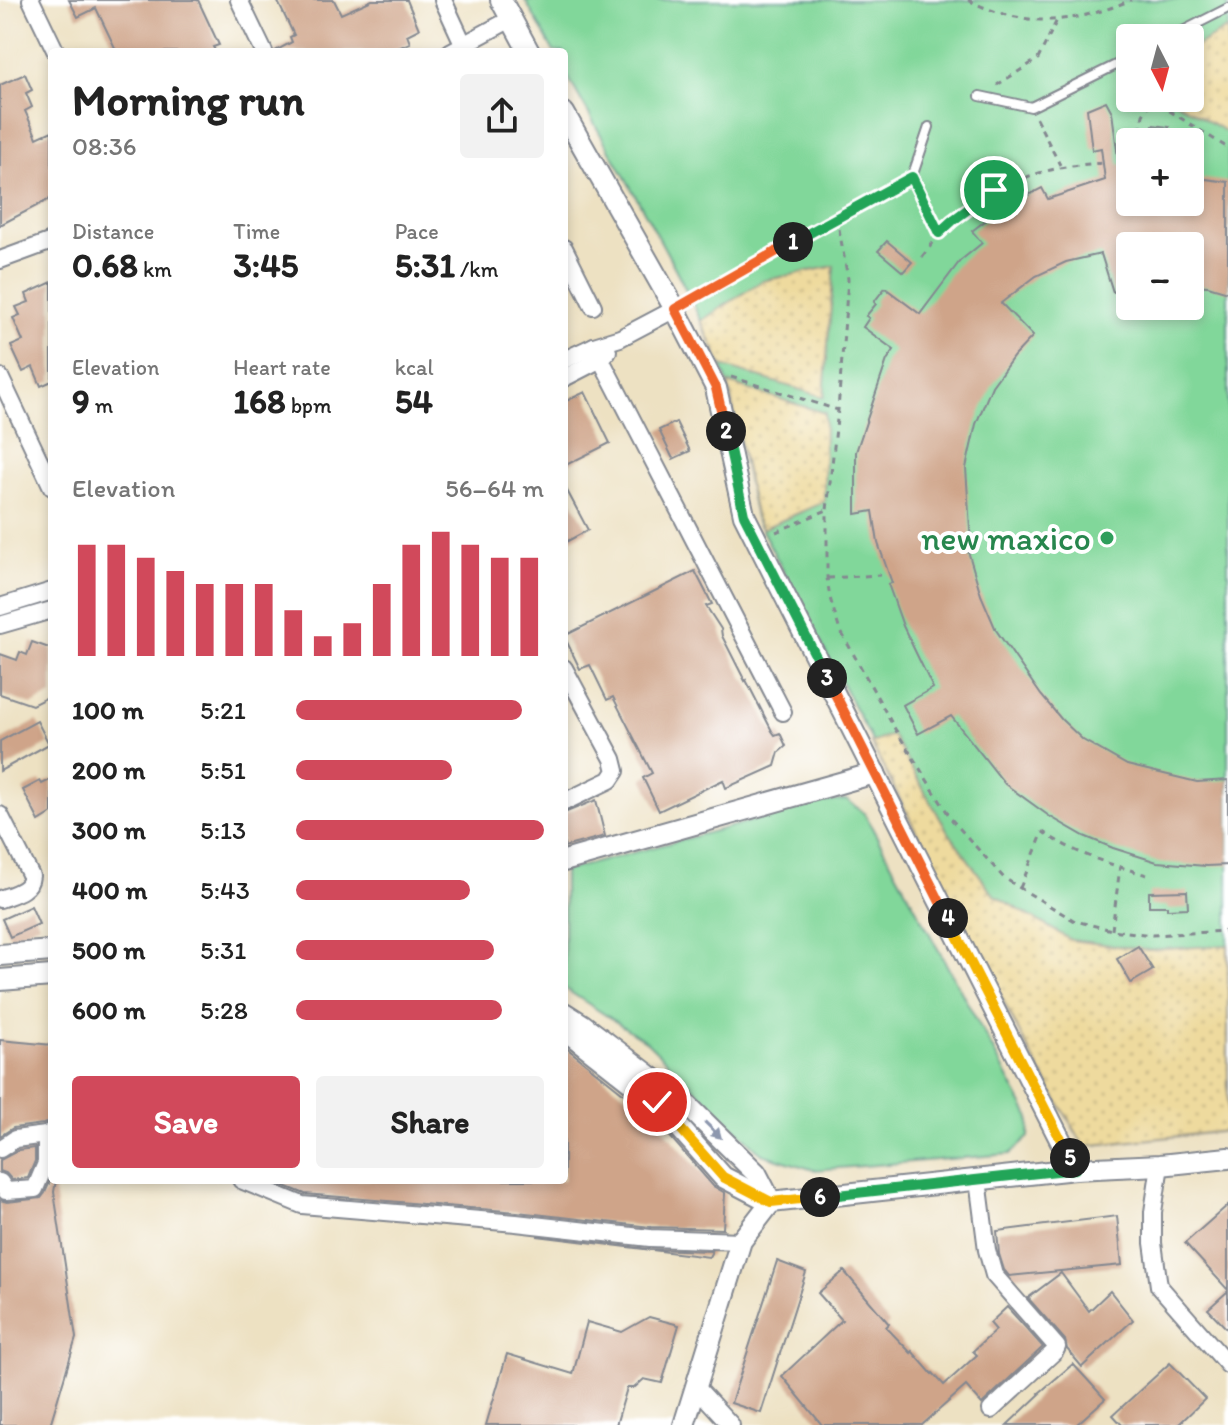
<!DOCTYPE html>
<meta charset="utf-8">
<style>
:root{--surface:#fff;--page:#f2f2f2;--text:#222;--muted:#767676;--accent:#d1495b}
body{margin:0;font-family:Itim,sans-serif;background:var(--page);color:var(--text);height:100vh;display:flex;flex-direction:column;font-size:30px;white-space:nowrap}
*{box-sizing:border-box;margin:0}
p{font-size:26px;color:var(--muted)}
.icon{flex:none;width:44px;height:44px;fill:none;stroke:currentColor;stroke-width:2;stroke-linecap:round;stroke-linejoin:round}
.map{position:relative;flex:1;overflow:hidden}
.drawer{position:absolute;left:48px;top:48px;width:520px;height:1136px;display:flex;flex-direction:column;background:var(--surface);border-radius:8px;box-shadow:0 4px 12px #0003}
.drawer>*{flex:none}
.needle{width:52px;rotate:174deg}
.fabs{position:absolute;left:1116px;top:24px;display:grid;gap:16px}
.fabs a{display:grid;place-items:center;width:88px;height:88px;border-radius:8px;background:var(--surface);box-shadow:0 4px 12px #0003;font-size:40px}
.pin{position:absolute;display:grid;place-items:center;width:68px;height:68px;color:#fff;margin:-34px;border:4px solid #fff;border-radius:50%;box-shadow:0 2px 8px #0007}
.km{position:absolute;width:40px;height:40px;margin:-20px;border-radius:50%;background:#222;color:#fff;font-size:22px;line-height:40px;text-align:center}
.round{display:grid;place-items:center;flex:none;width:84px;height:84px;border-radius:8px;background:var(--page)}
.headline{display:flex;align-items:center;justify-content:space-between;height:136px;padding:0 24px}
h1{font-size:44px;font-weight:800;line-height:60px}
.stats{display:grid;grid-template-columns:repeat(3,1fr);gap:12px;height:136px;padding:8px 24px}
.stats div{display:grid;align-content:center}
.stats b{font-size:34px;font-weight:800}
.stats small{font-size:22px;font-weight:400}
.stats p{font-size:22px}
.chart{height:224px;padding:16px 24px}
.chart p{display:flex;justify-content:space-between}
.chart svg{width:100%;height:144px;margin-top:8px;stroke:var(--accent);stroke-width:6}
.action{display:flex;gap:16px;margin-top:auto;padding:16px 24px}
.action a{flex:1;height:92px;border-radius:8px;background:var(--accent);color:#fff;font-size:32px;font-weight:800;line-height:92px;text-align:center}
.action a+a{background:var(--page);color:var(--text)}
ul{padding:0 24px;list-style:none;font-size:26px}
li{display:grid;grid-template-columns:128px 96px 1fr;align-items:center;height:60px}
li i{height:20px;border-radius:10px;background:var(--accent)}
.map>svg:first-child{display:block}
.grass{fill:#81d79a;stroke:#4e837c;stroke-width:2;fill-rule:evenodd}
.sand{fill:url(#sand-dots);stroke:#84847e;stroke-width:2}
.building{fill:#cfa489}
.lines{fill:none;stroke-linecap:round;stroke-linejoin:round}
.service-casing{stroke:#848890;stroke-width:12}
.minor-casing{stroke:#848890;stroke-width:20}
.tertiary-casing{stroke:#848890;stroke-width:24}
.path{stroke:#848890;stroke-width:3;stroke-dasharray:6 6;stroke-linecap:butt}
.service{stroke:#fff;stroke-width:8}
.minor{stroke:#fff;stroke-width:16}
.tertiary{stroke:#fff;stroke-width:20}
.oneway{fill:#8d97ae}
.split-1-casing{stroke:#fff;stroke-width:16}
.split-2-casing{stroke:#fff;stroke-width:16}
.split-3-casing{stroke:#fff;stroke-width:16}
.split-4-casing{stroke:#fff;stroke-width:16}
.split-5-casing{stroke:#fff;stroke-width:16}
.split-6-casing{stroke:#fff;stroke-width:16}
.split-7-casing{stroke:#fff;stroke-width:16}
.split-1{stroke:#22a559;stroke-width:10}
.split-2{stroke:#f0652b;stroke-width:10}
.split-3{stroke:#22a559;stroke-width:10}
.split-4{stroke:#f0652b;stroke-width:10}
.split-5{stroke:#f5b400;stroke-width:10}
.split-6{stroke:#22a559;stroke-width:10}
.split-7{stroke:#f5b400;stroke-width:10}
.leisure-dot{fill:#2e9e5b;stroke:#fff;stroke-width:3}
.labels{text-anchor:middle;stroke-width:8;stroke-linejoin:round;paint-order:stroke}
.leisure-label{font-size:34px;fill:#27864d;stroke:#fff;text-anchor:end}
</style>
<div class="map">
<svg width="1228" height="1425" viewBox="0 0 1228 1425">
<defs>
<pattern id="sand-dots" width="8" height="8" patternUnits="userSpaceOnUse" patternTransform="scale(2)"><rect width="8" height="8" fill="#eeda9e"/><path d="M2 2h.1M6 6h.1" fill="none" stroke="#ccbb8a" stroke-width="1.8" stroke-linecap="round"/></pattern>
</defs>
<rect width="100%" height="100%" fill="#fff"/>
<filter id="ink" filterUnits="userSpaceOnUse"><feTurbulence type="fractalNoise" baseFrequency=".0125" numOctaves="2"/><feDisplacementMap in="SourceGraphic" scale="16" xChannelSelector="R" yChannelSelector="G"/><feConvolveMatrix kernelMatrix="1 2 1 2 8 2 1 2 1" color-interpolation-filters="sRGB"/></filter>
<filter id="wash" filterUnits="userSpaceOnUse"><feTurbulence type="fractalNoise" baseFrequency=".006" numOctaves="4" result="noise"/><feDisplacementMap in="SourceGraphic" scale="32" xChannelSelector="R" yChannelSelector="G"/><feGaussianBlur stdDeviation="1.8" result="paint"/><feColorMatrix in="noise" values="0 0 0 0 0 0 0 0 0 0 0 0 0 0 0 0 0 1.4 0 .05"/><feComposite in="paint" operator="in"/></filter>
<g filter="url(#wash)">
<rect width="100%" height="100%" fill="#ede1c2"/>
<g class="grass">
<path d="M 525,0 L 1228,0 L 1228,1129 L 1084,1146 L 755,517 L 728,383 C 685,274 621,172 564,70 L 564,52 L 554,52 ZM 1130,38 L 1190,38 L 1190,98 L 1130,98 ZM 1130,142 L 1190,142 L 1190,202 L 1130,202 ZM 1130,246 L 1190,246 L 1190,306 L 1130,306 Z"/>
<polygon points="847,800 864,813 1030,1118 1029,1137 1010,1154 814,1170 762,1154 647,1042 564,988 564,871 824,802"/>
</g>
<g class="sand">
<polygon points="1228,28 1228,133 1170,98 1190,98 1190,50"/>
<polygon points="834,266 824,397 722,366 701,321 762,281"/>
<polygon points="728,383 825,413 824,502 762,529 755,516"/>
<polygon points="892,735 947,830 994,895 1071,940 1148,950 1228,945 1228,1131 1084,1146 1031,1055 871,743"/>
</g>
<g id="blocks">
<g class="building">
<polygon points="69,0 198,0 219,45 213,47 216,52 117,52 96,8 78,17"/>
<polygon points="277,0 334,0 341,14 372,0 407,0 419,29 407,35 410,43 389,52 275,52 275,51 292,42 290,37 294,35"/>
<polygon points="25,74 32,90 26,93 32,107 25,111 37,138 52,131 52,198 0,225 0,85"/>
<polygon points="1106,101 1112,112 1119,165 1130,163 1130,202 1190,202 1190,177 1228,182 1228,292 1208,286 1190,285 1190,246 1130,246 1130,288 1113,292 1101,254 1066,262 1036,276 1001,303 1033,336 1014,356 992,386 976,424 966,468 971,543 966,544 981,595 996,630 1041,695 1062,720 1083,740 1127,765 1197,782 1228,780 1228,865 1206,866 1157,862 1113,848 1084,836 1049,816 1005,784 951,716 918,734 903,705 933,688 903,626 892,595 888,584 892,583 878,543 873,511 856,514 856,452 887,360 894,350 863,327 869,318 866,316 876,304 874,302 885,288 920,314 960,261 982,243 972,231 999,210 1042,188 1048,199 1105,180 1101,148 1092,150 1087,109"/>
<polygon points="1153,125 1169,127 1167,142 1151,142"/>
<polygon points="887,241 912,262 903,272 878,251"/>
<polygon points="52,282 52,381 41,386 33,367 23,372 11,346 23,341 13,318 20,315 16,307 29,302 26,294"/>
<polygon points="585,392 610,443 564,466 564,402"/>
<polygon points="676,422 690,451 673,459 659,430"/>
<polygon points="564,485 588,530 564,543"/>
<polygon points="695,571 712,604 706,606 721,629 722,636 745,681 746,680 772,731 775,735 780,733 786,746 779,752 775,766 726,788 723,780 659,811 643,778 652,773 613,697 607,700 590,665 580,669 564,636"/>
<polygon points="32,642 52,649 52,695 32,705 0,694 0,654 17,660 20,652 27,655"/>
<polygon points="37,721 49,744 0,771 0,741"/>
<polygon points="52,779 52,813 39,821 23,790 40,781 42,784"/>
<polygon points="596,800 605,836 564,847 564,813"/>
<polygon points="1187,891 1188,908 1167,909 1167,906 1149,906 1149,892"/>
<polygon points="31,906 39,924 10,937 2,919"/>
<polygon points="1138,946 1153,970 1131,983 1117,959"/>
<polygon points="0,1040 52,1045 52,1121 43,1124 13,1128 0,1136"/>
<polygon points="564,1046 653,1117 713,1186 725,1193 723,1229 651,1227 517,1212 305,1194 270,1180 564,1180"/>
<polygon points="35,1148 35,1161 28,1178 12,1180 6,1173 0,1171 0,1160 19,1150"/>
<polygon points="52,1177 52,1180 56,1180 54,1192 76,1338 50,1425 0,1425 0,1200 7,1202 41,1198 45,1193"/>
<polygon points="1228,1205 1228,1290 1185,1243"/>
<polygon points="1117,1216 1122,1265 1009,1276 1004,1270 999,1254 997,1231"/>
<polygon points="537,1236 649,1249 712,1251 709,1257"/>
<polygon points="777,1261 806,1272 761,1413 731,1403"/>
<polygon points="844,1271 889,1324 886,1327 911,1353 912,1351 932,1374 933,1373 944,1385 977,1355 973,1351 996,1330 990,1323 1007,1307 1043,1347 982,1404 966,1386 922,1425 822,1425 782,1376 842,1320 818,1293"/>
<polygon points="1061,1273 1089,1311 1110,1291 1133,1320 1082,1367 1067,1349 1065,1340 1028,1298"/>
<polygon points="1228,1291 1228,1330 1208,1309"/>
<polygon points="649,1317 679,1325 662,1383 644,1379 634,1388 627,1388 616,1425 486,1425 507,1354 573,1374 587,1322 622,1332"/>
<polygon points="1170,1363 1205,1399 1178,1425 1122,1425 1113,1415"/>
<polygon points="1073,1364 1105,1399 1076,1425 1007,1425 1040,1394 1039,1393"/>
</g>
</g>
</g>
<g filter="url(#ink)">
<use href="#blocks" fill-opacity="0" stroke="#848890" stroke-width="2"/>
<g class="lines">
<defs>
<g id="service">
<polyline points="1169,38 1228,8"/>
<polyline points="980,96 1031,107 1130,58"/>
<polyline points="676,309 837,217 912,177 929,127"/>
</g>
<g id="minor">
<polyline points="31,0 56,52"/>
<polyline points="239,0 264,52"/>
<polyline points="443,0 467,52"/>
<polyline points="450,52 511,19"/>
<polyline points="564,248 593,306"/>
<polyline points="0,260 52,241"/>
<polyline points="594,346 783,712"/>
<polyline points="564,360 594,346 620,338 675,309"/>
<polyline points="0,377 52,487"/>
<polyline points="564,378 601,359 608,351"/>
<polyline points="0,607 52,591"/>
<polyline points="0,625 52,610"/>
<polyline points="564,668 613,759 616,771 610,780 564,802"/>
<path d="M 0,815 L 31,876 C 30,891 13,894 0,899"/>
<polyline points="0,1149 15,1139 46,1135 52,1132"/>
<polyline points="1160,1165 1153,1212 1153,1243 1159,1286 1228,1365"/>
<polyline points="241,1180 302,1205 516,1223 650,1238 741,1241"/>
<polyline points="978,1180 987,1250 994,1275 1057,1347 1055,1351 991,1410"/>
<polyline points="0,1182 6,1191 35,1189 46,1163 46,1135"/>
<polyline points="696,1387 731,1425"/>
</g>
<g id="tertiary">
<polyline points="501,0 529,52"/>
<polyline points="564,113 675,309 716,388 744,515 1075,1169"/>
<polyline points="564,861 875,773"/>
<polyline points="0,955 52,951"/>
<polyline points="0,980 52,976"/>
<polyline points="564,1013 583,1025 684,1102 756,1173 771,1202"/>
<polyline points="564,1029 657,1102 723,1177 771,1202 1075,1169 1160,1165 1228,1158"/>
<polyline points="684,1425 741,1241 771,1202"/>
</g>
</defs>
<use href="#service" class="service-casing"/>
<use href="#minor" class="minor-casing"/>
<use href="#tertiary" class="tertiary-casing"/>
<g class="path">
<path d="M 968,0 C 1025,29 1074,24 1131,0"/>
<polyline points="1120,79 1130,86"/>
<polyline points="997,85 1038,59 1057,20"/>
<polyline points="1149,98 1228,148"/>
<polyline points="1036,118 1060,165"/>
<polyline points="1138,142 1143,115 1152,100"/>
<polyline points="918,190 939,233"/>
<polyline points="839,229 848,279 838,410 827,510 827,578 830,598 839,628 895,729 952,820 1004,878 1020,888 1075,921 1112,930 1152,935 1228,931"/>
<path d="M 922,257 C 968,194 1030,165 1107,163"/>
<polyline points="731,377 838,410"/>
<polyline points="776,532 827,510"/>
<polyline points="828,578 880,575"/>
<path d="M 1020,888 L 1043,832 C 1075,854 1109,864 1147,875"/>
<polyline points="1112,930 1120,867"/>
</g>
<use href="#service" class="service"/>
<use href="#minor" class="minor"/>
<use href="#tertiary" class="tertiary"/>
</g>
<defs><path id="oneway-solid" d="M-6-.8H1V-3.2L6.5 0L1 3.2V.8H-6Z" transform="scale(2)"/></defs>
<use class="oneway" href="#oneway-solid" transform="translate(713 1130) rotate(45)"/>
</g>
<g class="lines" filter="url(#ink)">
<defs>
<polyline id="split-1" points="793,242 912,177 939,233 952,221 994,190"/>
<polyline id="split-2" points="726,431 716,388 675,309 793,242"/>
<polyline id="split-3" points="726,431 744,515 827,678"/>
<polyline id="split-4" points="827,678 948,918"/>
<polyline id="split-5" points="948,918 1070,1158"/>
<polyline id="split-6" points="820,1197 1075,1169 1070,1158"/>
<polyline id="split-7" points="657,1102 723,1177 771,1202 820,1197"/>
</defs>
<use href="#split-1" class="split-1-casing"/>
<use href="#split-2" class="split-2-casing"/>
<use href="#split-3" class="split-3-casing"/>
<use href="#split-4" class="split-4-casing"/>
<use href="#split-5" class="split-5-casing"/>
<use href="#split-6" class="split-6-casing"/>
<use href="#split-7" class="split-7-casing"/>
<use href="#split-1" class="split-1"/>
<use href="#split-2" class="split-2"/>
<use href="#split-3" class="split-3"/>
<use href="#split-4" class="split-4"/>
<use href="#split-5" class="split-5"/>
<use href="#split-6" class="split-6"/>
<use href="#split-7" class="split-7"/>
</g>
<circle class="leisure-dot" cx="1107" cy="538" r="8"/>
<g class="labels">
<g class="leisure-label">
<text x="1091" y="550">new maxico</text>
</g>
</g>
</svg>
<div class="fabs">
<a><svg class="needle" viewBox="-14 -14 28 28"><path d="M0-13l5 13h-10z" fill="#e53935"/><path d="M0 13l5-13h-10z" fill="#767676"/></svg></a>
<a>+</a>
<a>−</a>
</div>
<div class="pin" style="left:994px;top:190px;background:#1e9e55"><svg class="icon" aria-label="arrive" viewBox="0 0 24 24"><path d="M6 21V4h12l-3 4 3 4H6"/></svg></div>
<div class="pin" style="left:657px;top:1102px;background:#d93025"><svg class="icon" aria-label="check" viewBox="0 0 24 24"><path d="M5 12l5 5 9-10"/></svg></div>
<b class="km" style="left:793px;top:242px">1</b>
<b class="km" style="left:726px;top:431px">2</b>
<b class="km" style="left:827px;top:678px">3</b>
<b class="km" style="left:948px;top:918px">4</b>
<b class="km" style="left:1070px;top:1158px">5</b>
<b class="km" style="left:820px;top:1197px">6</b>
<section class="drawer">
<div class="headline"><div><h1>Morning run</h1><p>08:36</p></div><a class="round"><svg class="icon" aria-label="share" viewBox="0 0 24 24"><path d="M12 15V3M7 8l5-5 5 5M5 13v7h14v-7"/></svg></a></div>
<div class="stats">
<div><p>Distance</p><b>0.68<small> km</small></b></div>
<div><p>Time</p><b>3:45</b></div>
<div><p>Pace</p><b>5:31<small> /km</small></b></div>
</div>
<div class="stats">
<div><p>Elevation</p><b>9<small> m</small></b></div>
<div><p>Heart rate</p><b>168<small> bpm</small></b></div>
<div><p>kcal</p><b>54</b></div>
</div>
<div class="chart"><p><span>Elevation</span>56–64 m</p>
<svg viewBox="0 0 160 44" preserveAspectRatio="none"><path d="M5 44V10M15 44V10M25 44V14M35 44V18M45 44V22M55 44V22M65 44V22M75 44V30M85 44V38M95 44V34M105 44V22M115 44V10M125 44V6M135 44V10M145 44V14M155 44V14"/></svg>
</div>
<ul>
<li><b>100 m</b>5:21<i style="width:91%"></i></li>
<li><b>200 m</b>5:51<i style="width:63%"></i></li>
<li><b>300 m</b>5:13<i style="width:100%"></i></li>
<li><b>400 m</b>5:43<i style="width:70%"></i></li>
<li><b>500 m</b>5:31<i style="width:80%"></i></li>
<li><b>600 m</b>5:28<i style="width:83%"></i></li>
</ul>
<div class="action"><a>Save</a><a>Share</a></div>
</section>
</div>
